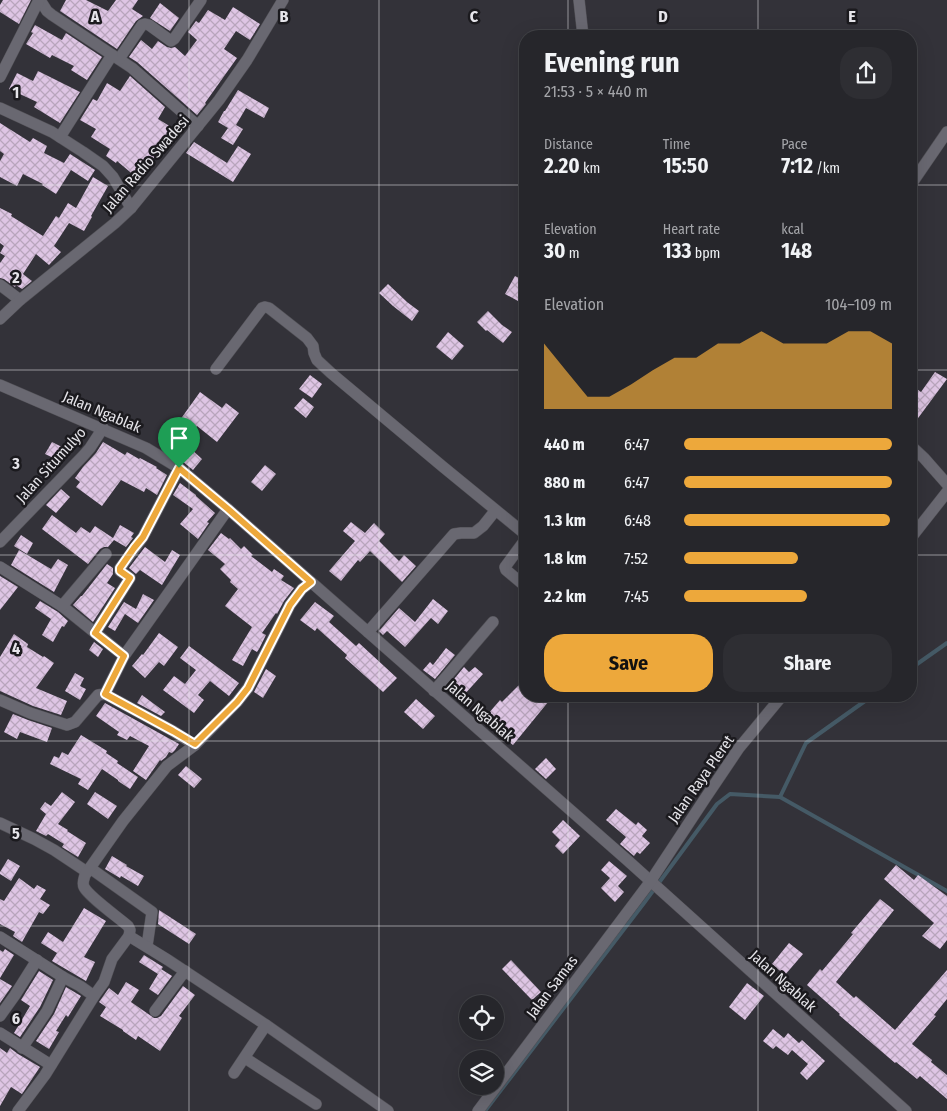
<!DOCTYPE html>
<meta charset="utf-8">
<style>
:root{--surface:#26262b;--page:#2e2e33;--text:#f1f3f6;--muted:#a4a5a9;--line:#424347;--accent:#eda83b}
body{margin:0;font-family:"Fira Sans Condensed",sans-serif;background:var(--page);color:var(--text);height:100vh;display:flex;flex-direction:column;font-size:19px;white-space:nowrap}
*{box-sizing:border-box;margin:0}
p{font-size:16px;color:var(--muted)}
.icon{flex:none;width:28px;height:28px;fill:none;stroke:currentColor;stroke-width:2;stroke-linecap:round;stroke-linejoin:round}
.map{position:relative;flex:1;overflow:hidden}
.drawer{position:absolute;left:519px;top:30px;width:398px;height:672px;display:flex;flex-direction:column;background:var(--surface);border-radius:20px;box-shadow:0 5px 20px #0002,0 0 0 1px var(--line)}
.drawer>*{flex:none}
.tools{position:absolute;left:459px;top:995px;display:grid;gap:10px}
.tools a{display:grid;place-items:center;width:45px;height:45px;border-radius:50%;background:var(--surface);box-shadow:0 5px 20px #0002,0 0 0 1px var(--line);font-size:25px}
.pin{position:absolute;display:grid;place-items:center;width:42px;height:42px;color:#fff;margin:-51px -21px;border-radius:50% 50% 50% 0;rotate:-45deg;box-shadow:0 0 5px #0007}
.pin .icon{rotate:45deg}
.round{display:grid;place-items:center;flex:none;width:52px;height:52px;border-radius:20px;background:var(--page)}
.summary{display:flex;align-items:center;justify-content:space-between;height:85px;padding:0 25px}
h1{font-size:28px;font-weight:700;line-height:38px}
.figures{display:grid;grid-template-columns:repeat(3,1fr);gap:8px;height:85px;padding:5px 25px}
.figures div{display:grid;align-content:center}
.figures b{font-size:21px;font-weight:700}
.figures small{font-size:14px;font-weight:400}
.figures p{font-size:14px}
.chart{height:140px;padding:10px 25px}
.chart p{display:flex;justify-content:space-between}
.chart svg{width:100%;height:90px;margin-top:5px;fill:var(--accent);opacity:.7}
.action{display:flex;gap:10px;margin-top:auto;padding:10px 25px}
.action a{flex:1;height:58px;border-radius:20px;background:var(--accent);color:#111;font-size:20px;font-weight:700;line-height:58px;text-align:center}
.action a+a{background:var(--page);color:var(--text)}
ul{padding:0 25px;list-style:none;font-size:16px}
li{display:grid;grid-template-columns:80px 60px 1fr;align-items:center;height:38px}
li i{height:12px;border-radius:6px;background:var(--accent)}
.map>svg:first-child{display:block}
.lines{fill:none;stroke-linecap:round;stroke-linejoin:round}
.stream{stroke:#455a66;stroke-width:4}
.building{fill:url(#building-cross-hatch)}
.minor-casing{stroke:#504f55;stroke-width:12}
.minor{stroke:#696871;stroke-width:11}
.route-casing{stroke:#fff;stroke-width:10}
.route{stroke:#eda83b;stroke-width:6}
.grid{fill:none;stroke:#e6e5ea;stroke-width:1;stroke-opacity:0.55}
.labels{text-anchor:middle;stroke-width:5;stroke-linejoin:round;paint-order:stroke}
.street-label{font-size:15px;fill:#e6e5ea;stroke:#1b1a1e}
.grid-label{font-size:16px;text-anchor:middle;font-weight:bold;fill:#e6e5ea;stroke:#1b1a1e;stroke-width:5;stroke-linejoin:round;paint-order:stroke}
</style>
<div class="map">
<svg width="947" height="1111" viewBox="0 0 947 1111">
<defs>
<pattern id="building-cross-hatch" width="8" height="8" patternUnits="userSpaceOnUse" patternTransform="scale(1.25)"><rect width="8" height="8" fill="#dec5e4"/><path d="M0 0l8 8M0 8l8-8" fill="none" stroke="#b8a5bc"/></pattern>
</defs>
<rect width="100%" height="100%" fill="#333239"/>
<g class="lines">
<g class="stream">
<polyline points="910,669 947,643"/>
<polyline points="780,797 947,891"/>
<polyline points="485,1111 644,903 717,804 730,794 780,797 806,743 872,696"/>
</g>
</g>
<g class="building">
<polygon points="3,0 31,0 19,24 0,12 0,5"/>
<polygon points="66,0 86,0 108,11 116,0 138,0 132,9 143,16 136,21 117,49 60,11"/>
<polygon points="160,3 179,18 170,31 150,18"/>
<polygon points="233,7 260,24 250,40 236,31 224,49 237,58 205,103 206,104 197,115 137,62 129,57 141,40 152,49 158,41 167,47 171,48 175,47 185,56 197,40 188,32 196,21 199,23 208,10 225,20"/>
<polygon points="35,25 62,40 66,33 102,57 87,80 71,70 74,66 52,55 50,58 26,44 33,33 31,32"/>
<polygon points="38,71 80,92 60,123 34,107 37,102 9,89 17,73 33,81"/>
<polygon points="130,76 165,107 158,119 176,130 164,147 136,177 117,161 116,163 106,156 110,149 91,137 96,129 80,120 93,99 97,101 107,83 120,91"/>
<polygon points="238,90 269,108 264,118 246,108 236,125 243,129 233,145 221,138 228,128 218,122 224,111 225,111"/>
<polygon points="0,123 30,142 33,138 47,146 44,153 64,163 70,154 95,170 88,181 71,170 56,194 42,185 43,184 23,174 17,186 0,177 0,161 4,154 0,151"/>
<polygon points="194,142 227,163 238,146 251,154 233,182 186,153"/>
<polygon points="93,177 108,186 91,216 92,217 84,231 69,223 54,246 61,252 49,265 36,254 23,274 32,281 22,289 16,285 15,287 4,279 0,278 0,263 5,256 0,253 4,246 0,243 0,208 12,214 11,216 43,236 56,216 59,218 68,203 76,208"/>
<polygon points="515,276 525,281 525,289 518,301 505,294"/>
<polygon points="388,284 407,302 419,311 412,321 393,306 379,293"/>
<polygon points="488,311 502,325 512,332 503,343 487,330 486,331 477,322"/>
<polygon points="448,332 464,346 452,360 436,347"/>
<polygon points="935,372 947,379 910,429 910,384 921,392"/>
<polygon points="310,375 322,384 312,398 299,389"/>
<polygon points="200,392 222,408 226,403 239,413 217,442 197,426 184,444 170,434"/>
<polygon points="303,398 314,407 306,418 294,408"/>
<polygon points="52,442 66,449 60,461 45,454"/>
<polygon points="103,442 125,455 127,452 139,459 140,458 157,467 156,468 167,475 157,495 146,488 144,492 121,480 102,506 76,487 80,482 75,478 83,467 96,453"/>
<polygon points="191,449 202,459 193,470 182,461"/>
<polygon points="265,465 276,474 262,491 251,482"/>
<polygon points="180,483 196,495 196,496 215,513 207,522 209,523 198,539 180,524 193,509 173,495"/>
<polygon points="61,489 70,497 56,513 46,505"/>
<polygon points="52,515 76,533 81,527 90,533 95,526 113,538 120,525 134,533 131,537 133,538 126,547 114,540 108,547 104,547 100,549 88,564 42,529"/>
<polygon points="351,522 365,533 374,523 385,534 379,541 399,561 404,555 416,566 402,582 370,551 360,562 358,560 341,581 329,571 355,541 343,531"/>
<polygon points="221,533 229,539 230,538 241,549 244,546 253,555 251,556 272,572 274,569 284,576 281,580 294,588 284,601 277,614 276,613 262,633 266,635 259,649 257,652 252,649 243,666 232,660 252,627 225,606 238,589 230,582 231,580 220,569 225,564 208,550"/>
<polygon points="21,535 33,543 27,554 14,546"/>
<polygon points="145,547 165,562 172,550 180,555 162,585 140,570 136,574 129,568"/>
<polygon points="19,550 51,569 58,559 68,565 54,592 11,565"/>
<polygon points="107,564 113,568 113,574 107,583 115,588 93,622 73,605 81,596 82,596"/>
<polygon points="0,576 18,587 0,610"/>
<polygon points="143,594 154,600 138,623 125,614 115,631 108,627 124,602 136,609"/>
<polygon points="433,599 448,611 438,624 431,618 405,647 387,631 383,635 379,631 399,608 415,622"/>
<polygon points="40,601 58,612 68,621 64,627 62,626 53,642 42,635 51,619 35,608"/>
<polygon points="315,602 334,616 329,622 356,646 359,643 397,678 383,692 345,658 347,655 317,628 315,631 300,620"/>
<polygon points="159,633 178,647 164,666 159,662 145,678 132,666 142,654 143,655"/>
<polygon points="14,634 28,644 27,647 43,657 44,656 54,663 36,688 67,701 61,715 33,706 0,691 0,657"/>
<polygon points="94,642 103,649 98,657 89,650"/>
<polygon points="189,646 239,683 229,696 210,681 198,695 204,700 194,713 163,690 174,676 185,684 196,670 180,658"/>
<polygon points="446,648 455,655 435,679 423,670 430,662 433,665"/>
<polygon points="464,667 469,672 475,667 483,674 463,696 450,684"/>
<polygon points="266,669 276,676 263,698 254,692"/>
<polygon points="75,673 84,678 80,686 86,689 80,700 65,691"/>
<polygon points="525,679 525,696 553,696 513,745 488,725 494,719 488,714 500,700 502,702"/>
<polygon points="142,695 165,712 161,716 137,703"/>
<polygon points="416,699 435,716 423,729 404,712"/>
<polygon points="105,703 179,744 175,750 172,753 169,752 166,757 161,761 160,760 146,780 133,771 149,746 130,736 127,740 117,735 119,732 96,716"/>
<polygon points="13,714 28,720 52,728 47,742 20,732 17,739 4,732"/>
<polygon points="81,735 107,751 106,753 118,761 117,763 138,777 130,789 118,781 118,780 102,769 88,790 78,784 81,779 50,764 54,756 59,758 62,752 68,755"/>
<polygon points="546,758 556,769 546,779 535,769"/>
<polygon points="186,766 202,779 194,788 178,775"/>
<polygon points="62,792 75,802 58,824 68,830 67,831 86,843 78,857 62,847 64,844 48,834 46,836 36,831 46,814 40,809 45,802 51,806"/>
<polygon points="95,792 117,806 108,819 87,804"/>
<polygon points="616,809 636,825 638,822 647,830 642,836 650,843 640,854 637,852 634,856 620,844 626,837 606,820"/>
<polygon points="563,820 580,836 563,854 555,846 560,840 552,832"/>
<polygon points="112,856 127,865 126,866 144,876 138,886 121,876 120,878 105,869"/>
<polygon points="8,859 20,866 11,881 0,874 0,872"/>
<polygon points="609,861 627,876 618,886 624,892 615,902 601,888 610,878 601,870"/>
<polygon points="896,865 914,880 918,875 947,896 947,940 940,949 922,936 934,923 884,879"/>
<polygon points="19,878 34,889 37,885 46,890 40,899 50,905 43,914 39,912 22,942 13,936 15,932 0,924 0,899 4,901"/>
<polygon points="880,899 894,910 836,982 854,998 856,996 895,1030 947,970 947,999 934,1015 936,1016 912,1044 932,1060 931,1062 947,1075 947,1099 920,1076 917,1079 896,1062 895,1063 839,1015 840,1014 807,985 820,969 822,971 853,934 851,933"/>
<polygon points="84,908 106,921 84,957 95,962 86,981 52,961 57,953 41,943 48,932 63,942"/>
<polygon points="159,910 196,934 189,944 158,924"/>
<polygon points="789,943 803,954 785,975 772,964"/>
<polygon points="5,949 14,955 0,978 0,950 3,952"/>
<polygon points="144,955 163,967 158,974 139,962"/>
<polygon points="511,960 541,992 532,1000 502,969"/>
<polygon points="161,969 172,976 158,995 149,989"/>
<polygon points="39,971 53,980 40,1007 20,1037 14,1033 30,1006 21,1000"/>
<polygon points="0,979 12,986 0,1003"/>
<polygon points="126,982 139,990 131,1002 154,1018 157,1018 161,1016 183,986 195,995 179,1016 182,1018 160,1051 138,1036 136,1040 123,1031 123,1030 100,1016 106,1007 99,1002 109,988 118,995"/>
<polygon points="747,983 764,996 745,1020 729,1007"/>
<polygon points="66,987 81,996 68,1017 66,1015 56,1031 59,1032 49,1049 36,1041 54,1014"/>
<polygon points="773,1029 784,1038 788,1033 799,1043 802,1040 825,1061 807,1080 800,1073 808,1064 792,1050 788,1055 776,1046 773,1049 763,1041"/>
<polygon points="0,1048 7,1053 10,1048 18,1054 40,1067 22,1094 11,1087 0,1106"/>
</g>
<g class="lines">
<defs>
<g id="minor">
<polyline points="40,0 47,11 52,15 132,68 198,126"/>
<polyline points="579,0 583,36"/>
<polyline points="119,59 142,25 145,24 149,25 171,41 174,39 201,0"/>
<polyline points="0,77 39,0"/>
<polyline points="0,108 52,132 83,152 103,166 113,177 131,208"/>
<polyline points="60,137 112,55"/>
<polyline points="910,186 947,132"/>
<polyline points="0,285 20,300"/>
<polyline points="0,319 20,300 115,223 131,208 219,100 247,60 283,0"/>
<polyline points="216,369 262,308 265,307 269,308 307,338 313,346 314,353 317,360 331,373 442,466 525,534"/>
<polyline points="0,385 146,448 179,468 228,509 626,859 906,1111"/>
<polyline points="910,445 924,458 947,484"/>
<polyline points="910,539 947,492"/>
<polyline points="525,540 505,567 506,570 525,586"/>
<polyline points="0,542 83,456 90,448 103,428"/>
<polyline points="0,567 62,606 124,656"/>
<polyline points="62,606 106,554"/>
<polyline points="368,632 454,534 461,533 474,533 483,526 495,511"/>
<polyline points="95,633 130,578 120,571 120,568 143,537 179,468"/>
<polyline points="434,691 493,622"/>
<polyline points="105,694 124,656 228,509"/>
<polyline points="0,700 30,713 67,725 75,722 98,695 105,694 173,731 195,745"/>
<polyline points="0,823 34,839 54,850 87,872"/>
<polyline points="90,868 152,912 147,946"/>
<polyline points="129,936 168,960 266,1025 388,1111"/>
<polyline points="0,937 63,977 80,986 94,996"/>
<polyline points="155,1011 185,971"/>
<polyline points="0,1016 15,995 37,960"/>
<polyline points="0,1033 51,1065"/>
<polyline points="22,1048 47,1011 63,977"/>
<polyline points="245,1058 316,1104"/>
<polyline points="234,1073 266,1025"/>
<path d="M 18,1111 L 45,1075 L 94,996 L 104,982 L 112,959 L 129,936 L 130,930 L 128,926 C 119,918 88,896 84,887 C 82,883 84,879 85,875 L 123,821 L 167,766 L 195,745 L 237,702 L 248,688 L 290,605 L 302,589 L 311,582"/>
<polyline points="478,1111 650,882 704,800 739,748 782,696"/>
</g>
</defs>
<use href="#minor" class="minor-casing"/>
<use href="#minor" class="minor"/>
</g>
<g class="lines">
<defs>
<polygon id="route" points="179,468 228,509 311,582 302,589 290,605 248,688 237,702 195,744 173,731 105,694 124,656 95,633 130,578 120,571 120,568 134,548 143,537"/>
</defs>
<use href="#route" class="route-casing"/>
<use href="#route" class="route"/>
</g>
<path class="grid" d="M 189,0 L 189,1111M 379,0 L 379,1111M 568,0 L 568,36M 758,0 L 758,36M 0,185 L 525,185M 910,185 L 947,185M 0,370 L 525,370M 910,370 L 947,370M 0,555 L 525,555M 910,555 L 947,555M 568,696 L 568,1111M 758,696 L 758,1111M 0,741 L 947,741M 0,926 L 947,926"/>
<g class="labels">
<g class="street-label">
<text transform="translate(146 164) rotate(-49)" y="5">Jalan Radio Swadesi</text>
<text transform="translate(102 412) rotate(23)" y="5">Jalan Ngablak</text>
<text transform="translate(51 465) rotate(-48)" y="5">Jalan Situmulyo</text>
<text transform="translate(480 711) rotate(41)" y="5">Jalan Ngablak</text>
<text transform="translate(701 779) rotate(-55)" y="5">Jalan Raya Pleret</text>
<text transform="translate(783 981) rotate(42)" y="5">Jalan Ngablak</text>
<text transform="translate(552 987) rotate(-53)" y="5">Jalan Samas</text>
</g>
</g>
<g class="grid-label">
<text x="95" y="22">A</text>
<text x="284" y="22">B</text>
<text x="474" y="22">C</text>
<text x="663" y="22">D</text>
<text x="852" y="22">E</text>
<text x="16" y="98">1</text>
<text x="16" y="283">2</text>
<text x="16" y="469">3</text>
<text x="16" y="654">4</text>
<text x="16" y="839">5</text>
<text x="16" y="1024">6</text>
</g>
</svg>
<div class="tools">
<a><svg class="icon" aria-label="locate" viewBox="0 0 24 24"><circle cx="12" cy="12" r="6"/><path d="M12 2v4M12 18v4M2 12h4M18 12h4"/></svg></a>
<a><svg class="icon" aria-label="layers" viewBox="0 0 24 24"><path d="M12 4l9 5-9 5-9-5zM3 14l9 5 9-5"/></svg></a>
</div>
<div class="pin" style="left:179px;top:468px;background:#1e9e55"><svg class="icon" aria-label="arrive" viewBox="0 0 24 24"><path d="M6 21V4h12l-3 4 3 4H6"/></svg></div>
<section class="drawer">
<div class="summary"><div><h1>Evening run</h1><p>21:53 · 5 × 440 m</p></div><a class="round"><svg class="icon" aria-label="share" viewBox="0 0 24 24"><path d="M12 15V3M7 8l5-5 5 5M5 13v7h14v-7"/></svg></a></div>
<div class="figures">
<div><p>Distance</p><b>2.20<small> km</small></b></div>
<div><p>Time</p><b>15:50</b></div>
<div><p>Pace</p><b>7:12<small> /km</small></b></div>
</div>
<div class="figures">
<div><p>Elevation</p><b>30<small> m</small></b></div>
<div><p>Heart rate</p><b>133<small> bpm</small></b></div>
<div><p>kcal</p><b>148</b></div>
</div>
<div class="chart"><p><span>Elevation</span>104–109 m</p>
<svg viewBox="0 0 160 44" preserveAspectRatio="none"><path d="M0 44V12L10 25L20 38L30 38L40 32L50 25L60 19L70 19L80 12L90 12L100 6L110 12L120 12L130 12L140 6L150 6L160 12V44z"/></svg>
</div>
<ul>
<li><b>440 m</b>6:47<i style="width:100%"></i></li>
<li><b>880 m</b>6:47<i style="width:100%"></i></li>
<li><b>1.3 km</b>6:48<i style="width:99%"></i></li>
<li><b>1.8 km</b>7:52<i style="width:55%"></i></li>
<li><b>2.2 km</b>7:45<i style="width:59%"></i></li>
</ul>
<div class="action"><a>Save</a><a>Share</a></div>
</section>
</div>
